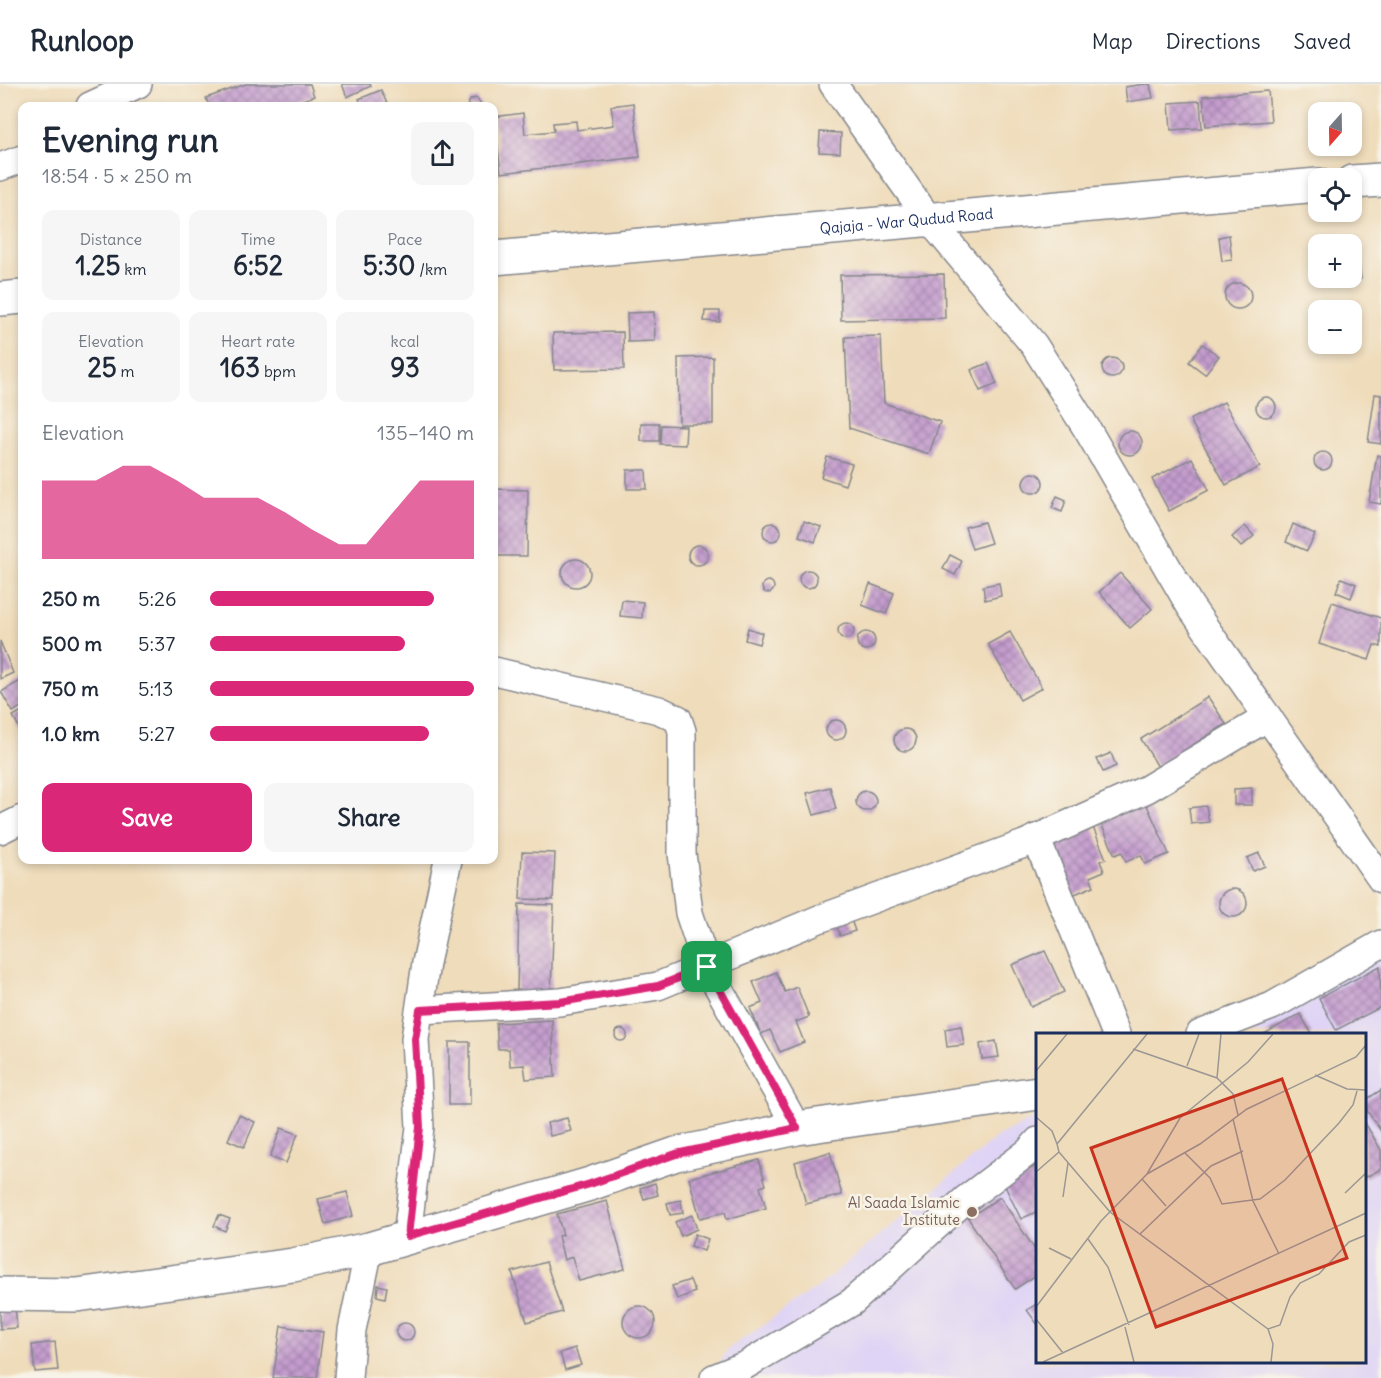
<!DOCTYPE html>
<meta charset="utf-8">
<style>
:root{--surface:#fff;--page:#f6f6f7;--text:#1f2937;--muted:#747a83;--line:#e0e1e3;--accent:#db2777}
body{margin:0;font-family:Delius,sans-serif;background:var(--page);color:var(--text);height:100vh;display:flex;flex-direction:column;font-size:22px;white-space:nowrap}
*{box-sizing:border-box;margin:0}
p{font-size:20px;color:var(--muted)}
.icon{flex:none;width:33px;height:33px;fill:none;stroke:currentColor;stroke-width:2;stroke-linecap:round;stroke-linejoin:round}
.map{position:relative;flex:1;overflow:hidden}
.details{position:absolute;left:18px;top:18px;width:480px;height:762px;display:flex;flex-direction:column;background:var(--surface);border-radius:12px;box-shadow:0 3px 9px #0003}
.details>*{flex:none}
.needle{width:39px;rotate:200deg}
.fabs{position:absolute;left:1308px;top:18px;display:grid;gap:12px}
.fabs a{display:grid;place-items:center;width:54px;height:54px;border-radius:12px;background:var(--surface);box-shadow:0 3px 9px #0003;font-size:30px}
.pin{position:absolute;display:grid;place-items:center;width:51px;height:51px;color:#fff;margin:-26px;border-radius:12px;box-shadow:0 3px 9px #0006}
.round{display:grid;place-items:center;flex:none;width:63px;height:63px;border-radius:12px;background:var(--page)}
.overview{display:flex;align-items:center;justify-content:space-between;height:102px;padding:0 24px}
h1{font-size:33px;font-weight:700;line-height:45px}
.metrics{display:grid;grid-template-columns:repeat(3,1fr);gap:9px;height:102px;padding:6px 24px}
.metrics div{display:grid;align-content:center;border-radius:12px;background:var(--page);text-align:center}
.metrics b{font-size:26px;font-weight:700}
.metrics small{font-size:16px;font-weight:400}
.metrics p{font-size:16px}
.chart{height:168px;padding:12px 24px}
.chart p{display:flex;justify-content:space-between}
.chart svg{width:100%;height:108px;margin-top:6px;fill:var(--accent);opacity:.7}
.button{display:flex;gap:12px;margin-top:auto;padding:12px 24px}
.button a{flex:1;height:69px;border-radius:12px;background:var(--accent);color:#fff;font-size:24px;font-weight:700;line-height:69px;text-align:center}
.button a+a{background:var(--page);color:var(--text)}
ul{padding:0 24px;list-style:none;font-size:20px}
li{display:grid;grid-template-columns:96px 72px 1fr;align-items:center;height:45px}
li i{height:15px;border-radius:8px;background:var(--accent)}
header{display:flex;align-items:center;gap:36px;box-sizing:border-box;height:84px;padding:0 30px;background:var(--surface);border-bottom:2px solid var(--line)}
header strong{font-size:28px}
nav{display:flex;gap:33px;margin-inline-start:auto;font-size:21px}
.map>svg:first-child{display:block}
.built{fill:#dfd4f5}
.building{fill:url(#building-cross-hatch)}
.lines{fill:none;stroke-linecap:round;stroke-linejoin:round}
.street-casing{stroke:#85868c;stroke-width:30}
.secondary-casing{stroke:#85868c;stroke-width:36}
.street{stroke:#fff;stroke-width:27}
.secondary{stroke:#fff;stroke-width:33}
.route-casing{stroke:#fff;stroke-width:12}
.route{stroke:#db2777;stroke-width:8}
.education-dot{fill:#8d6e63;stroke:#f7f3e8;stroke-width:2}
.labels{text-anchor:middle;stroke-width:5;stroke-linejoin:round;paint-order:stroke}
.street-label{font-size:15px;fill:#1b2f5e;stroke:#f7f3e8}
.education-label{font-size:15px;fill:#785e54;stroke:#f7f3e8;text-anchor:end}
.inset-road{fill:none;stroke:#9a9795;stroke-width:1.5}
.view{fill:#c8321e;fill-opacity:0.15;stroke:#c8321e;stroke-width:3}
.inset-edge{fill:none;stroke:#1b2f5e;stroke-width:3}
</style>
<header>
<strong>Runloop</strong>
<nav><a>Map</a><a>Directions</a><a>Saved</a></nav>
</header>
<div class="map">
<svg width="1381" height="1294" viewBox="0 0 1381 1294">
<defs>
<pattern id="building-cross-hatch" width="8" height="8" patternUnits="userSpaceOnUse" patternTransform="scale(1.5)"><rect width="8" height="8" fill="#c49ccd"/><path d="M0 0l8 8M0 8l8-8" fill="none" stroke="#9e80aa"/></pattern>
</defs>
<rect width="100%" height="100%" fill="#f7f3e8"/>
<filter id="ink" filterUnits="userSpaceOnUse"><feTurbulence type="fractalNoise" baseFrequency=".0167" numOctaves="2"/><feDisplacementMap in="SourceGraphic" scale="12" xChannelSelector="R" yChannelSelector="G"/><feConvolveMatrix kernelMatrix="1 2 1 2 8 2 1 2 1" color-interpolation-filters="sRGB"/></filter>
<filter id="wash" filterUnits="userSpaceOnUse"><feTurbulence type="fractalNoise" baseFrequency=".008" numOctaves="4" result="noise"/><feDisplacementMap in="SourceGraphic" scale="24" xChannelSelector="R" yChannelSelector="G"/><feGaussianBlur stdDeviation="1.35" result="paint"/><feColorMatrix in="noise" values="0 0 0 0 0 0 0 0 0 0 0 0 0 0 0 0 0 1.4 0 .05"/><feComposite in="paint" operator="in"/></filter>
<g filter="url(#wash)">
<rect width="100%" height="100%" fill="#efdcba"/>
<polygon class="built" points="1381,870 1381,1294 711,1294 728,1265 818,1203 997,1053 1037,1033 1038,1278 1364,1278 1364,950 1212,950"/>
<g id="blocks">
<g class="building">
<polygon points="246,0 310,0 314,12 286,22 209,22 206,14"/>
<polygon points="342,0 370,0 371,2 347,13"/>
<polygon points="1145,0 1150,0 1153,14 1127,18 1125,3"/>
<polygon points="381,6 388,22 362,22 359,15"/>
<polygon points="1268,7 1271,37 1206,42 1203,12"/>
<polygon points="477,14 482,22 467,22 471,15"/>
<polygon points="1200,17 1202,44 1171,46 1169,19"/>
<polygon points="633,19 640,73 501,89 494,33 523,29 525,50 554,47 553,39 576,37 577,46 614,41 611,22"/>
<polygon points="820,48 841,49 840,69 819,68"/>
<polygon points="1229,151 1232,176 1222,177 1219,153"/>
<polygon points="1358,170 1361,195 1346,197 1346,194 1352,194 1352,171"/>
<polygon points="944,190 945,234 841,236 840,191"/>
<circle cx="1238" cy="212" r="13"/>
<polygon points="705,227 720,227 720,238 704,237"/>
<polygon points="654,228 655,257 628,258 627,229"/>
<polygon points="623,248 624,285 554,286 553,249"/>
<polygon points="881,252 884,319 940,338 929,370 849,344 845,253"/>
<polygon points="1202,260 1219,272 1205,290 1189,278"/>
<polygon points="713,273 713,340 679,340 678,274"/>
<circle cx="1112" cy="284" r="10"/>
<polygon points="988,279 997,300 980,307 971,286"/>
<polygon points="1375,310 1381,311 1381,360 1368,358"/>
<circle cx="1266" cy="323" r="10"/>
<polygon points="1224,318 1260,383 1226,401 1190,336"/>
<rect x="641" y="339" width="18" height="18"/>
<polygon points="661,341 686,342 685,361 660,360"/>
<circle cx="1130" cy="359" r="12"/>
<circle cx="1323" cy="377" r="9"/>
<polygon points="1377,371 1381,372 1381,420 1369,418"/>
<polygon points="827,373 852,380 845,401 821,393"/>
<polygon points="1192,374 1209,406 1169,427 1152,395"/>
<polygon points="627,386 646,386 647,405 627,405"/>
<circle cx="1033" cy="399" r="10"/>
<polygon points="494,405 528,406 527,472 494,472"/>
<polygon points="1057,412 1066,416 1062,428 1052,424"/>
<polygon points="804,437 821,443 815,458 799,452"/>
<polygon points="984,438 991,459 972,465 965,443"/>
<circle cx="772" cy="448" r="9"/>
<polygon points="1293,440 1315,450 1307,467 1286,458"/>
<polygon points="1245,442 1254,452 1241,463 1232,453"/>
<circle cx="698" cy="471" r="10"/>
<polygon points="950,471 962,477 955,491 943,485"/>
<circle cx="576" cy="489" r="14"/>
<circle cx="808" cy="495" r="9"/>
<polygon points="1120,489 1152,525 1130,544 1099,508"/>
<polygon points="1341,494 1356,500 1351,514 1336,508"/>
<circle cx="768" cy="503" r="6"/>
<polygon points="999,499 1001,512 985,516 983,502"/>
<polygon points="870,500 894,509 886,530 862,521"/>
<polygon points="622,516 643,518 642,534 620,532"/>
<polygon points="1332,518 1381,534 1381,563 1374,561 1369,576 1319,560"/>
<circle cx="846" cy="547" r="8"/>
<polygon points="748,544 762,549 759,560 745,556"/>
<polygon points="1010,548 1042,604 1020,616 988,560"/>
<circle cx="866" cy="557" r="9"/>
<polygon points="0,557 13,589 0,595"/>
<polygon points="22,596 22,622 13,628 1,608"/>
<polygon points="1208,613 1226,640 1158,683 1141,655"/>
<polygon points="22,627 22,649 13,632"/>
<circle cx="836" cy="646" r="10"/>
<circle cx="905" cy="656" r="11"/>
<polygon points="1111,669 1116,682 1103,688 1097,675"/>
<polygon points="830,703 836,725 814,731 807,709"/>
<polygon points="1252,704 1252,721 1234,721 1234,705"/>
<circle cx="866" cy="717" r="10"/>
<polygon points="1145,717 1169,770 1145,780 1141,771 1126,778 1122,768 1115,771 1100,737"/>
<polygon points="1206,722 1209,738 1191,740 1189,724"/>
<polygon points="1092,741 1106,775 1100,777 1104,787 1090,793 1094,802 1070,812 1047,760"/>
<polygon points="522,768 555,769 553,816 520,815"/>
<polygon points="1259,769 1265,782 1253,787 1247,774"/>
<circle cx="1233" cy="819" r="14"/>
<polygon points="519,820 554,821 551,909 517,908"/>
<polygon points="849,830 855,847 840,852 835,835"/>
<polygon points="1045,867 1064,908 1031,923 1012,881"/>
<polygon points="1380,882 1381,923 1336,946 1319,914"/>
<polygon points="776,888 785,908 797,903 809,933 796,938 804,958 780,968 770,946 761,950 750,924 762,919 753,898"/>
<polygon points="1300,930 1312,950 1264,950"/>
<polygon points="552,936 555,993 526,995 524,981 510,982 509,965 498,965 496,939"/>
<polygon points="961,942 964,961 947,963 945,945"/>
<circle cx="621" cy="951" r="6"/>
<polygon points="996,957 999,973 982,975 980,960"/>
<rect x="449" y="958" width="21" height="63"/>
<polygon points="1381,1006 1381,1047 1364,1022 1364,1017"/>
<polygon points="239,1031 255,1038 244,1063 228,1056"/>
<polygon points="567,1034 571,1047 550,1052 547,1039"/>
<polygon points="1364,1037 1381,1066 1381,1085 1364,1094"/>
<polygon points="281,1044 298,1050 286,1079 270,1073"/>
<polygon points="830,1068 842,1111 806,1120 795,1078"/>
<polygon points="759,1076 766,1101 760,1103 766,1124 727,1135 725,1128 700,1134 689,1094"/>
<polygon points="1038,1081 1038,1127 1021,1135 1003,1098"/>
<polygon points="655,1099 658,1111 644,1115 640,1104"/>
<polygon points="347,1108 353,1132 325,1140 318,1115"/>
<polygon points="1000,1113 1038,1170 1038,1190 1015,1205 968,1134"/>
<polygon points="681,1116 683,1129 670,1131 667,1119"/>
<polygon points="607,1117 625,1185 579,1197 572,1173 564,1176 558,1152 563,1151 557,1130"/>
<polygon points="219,1131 230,1135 225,1147 214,1142"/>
<polygon points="692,1131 697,1145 681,1152 675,1138"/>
<polygon points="695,1150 708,1155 704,1167 691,1162"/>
<polygon points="546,1178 562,1228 527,1238 512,1188"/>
<polygon points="690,1196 695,1208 677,1215 672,1202"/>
<polygon points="378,1201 387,1203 385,1214 377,1212"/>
<polygon points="1038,1219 1038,1241 1027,1226"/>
<polygon points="15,1222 17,1244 0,1245 0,1223"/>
<circle cx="639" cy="1238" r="16"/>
<circle cx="405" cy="1248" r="9"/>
<polygon points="281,1242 323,1248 317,1294 273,1294"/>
<polygon points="55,1258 58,1286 35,1288 32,1261"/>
<polygon points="575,1264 581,1281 565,1286 560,1269"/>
</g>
</g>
</g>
<g filter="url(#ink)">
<use href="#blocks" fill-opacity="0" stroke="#85868c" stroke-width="1.5"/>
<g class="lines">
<defs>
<g id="street">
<polyline points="833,0 928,134 1034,261 1087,345 1190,522 1381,795"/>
<polyline points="90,22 138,0"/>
<polyline points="0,83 22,75"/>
<polyline points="494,587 659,626 678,635 682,647 682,769 689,829 707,883 797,1044"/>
<polyline points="0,746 22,735"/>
<polyline points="1036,754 1116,950"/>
<polyline points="420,926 560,918 658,902 819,835 1024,760 1147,705 1268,633"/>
<polyline points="1200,950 1272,922 1381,860"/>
<polyline points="407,1152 420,1043 415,955 426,879 448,776"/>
<polyline points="348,1294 352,1246 369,1165"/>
<polyline points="714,1294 746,1281 852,1218 966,1115 1028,1068 1038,1057"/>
</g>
<g id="secondary">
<polyline points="1352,98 1381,96"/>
<path id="s1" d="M 494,174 L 1318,101"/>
<polyline points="0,215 22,213"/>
<polyline points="0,1210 77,1211 293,1181 369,1165 590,1100 676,1070 797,1044 1038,1009"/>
</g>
</defs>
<use href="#street" class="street-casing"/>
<use href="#secondary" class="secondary-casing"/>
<use href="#street" class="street"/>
<use href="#secondary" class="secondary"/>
</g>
</g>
<g class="lines" filter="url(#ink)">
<defs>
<polygon id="route" points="707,883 797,1044 676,1070 590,1100 408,1152 420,1043 415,955 420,926 560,918 658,902"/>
</defs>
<use href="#route" class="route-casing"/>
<use href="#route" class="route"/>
</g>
<circle class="education-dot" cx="972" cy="1128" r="6"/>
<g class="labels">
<g class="street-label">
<text dy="5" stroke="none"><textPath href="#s1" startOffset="414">Qajaja - War Qudud Road</textPath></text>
</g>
<g class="education-label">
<text x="960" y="1124">Al Saada Islamic<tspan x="960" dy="17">Institute</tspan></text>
</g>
</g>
<g transform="translate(1036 949)">
<rect width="330" height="330" fill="#efdcba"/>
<path class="inset-road" d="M 97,16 L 181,45 L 197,61 L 202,82M 151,33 L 163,1M 0,38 L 31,1M 279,42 L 311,56 L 330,57M 181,45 L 185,1M 0,84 L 16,98 L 21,111M 197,86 L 217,168 L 243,221M 23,119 L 74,179 L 232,296 L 244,292 L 254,264 L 264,250 L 283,241 L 313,209 L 330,202M 149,120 L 174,145 L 186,171 L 224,166 L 249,147 L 303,90 L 317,72 L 321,58M 0,139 L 23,119 L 21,111 L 111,1M 111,141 L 164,111 L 211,76 L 320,24 L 330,12M 106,146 L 130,173M 309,160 L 330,140M 27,164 L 32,130M 104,201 L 175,133 L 207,118M 52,206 L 72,234 L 93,292M 13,215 L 35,226M 0,274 L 65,188 L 111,141 L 144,85 L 212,29 L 237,1M 0,286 L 27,320M 89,294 L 98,329M 232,296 L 237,311 L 235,329M 7,329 L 330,180"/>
<path class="view" d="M 246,46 L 311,225 L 120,294 L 55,115 Z"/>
<rect width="330" height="330" class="inset-edge"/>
</g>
</svg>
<div class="fabs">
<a><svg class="needle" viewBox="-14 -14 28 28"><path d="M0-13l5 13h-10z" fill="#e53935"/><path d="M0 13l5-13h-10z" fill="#747a83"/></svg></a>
<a><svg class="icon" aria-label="locate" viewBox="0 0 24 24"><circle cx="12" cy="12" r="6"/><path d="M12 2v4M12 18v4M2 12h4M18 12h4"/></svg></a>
<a>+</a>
<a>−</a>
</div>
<div class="pin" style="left:707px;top:883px;background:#1e9e55"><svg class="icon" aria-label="arrive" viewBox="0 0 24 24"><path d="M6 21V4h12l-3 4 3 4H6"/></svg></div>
<section class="details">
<div class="overview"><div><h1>Evening run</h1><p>18:54 · 5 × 250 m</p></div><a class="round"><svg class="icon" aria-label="share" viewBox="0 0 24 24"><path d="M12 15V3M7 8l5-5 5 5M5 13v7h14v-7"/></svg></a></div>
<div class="metrics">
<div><p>Distance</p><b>1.25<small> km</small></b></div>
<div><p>Time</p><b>6:52</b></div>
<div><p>Pace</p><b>5:30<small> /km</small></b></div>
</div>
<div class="metrics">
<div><p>Elevation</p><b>25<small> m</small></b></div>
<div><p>Heart rate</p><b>163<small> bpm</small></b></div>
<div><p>kcal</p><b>93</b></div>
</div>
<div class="chart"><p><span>Elevation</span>135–140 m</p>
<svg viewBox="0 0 160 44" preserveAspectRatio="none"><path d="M0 44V12L10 12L20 12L30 6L40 6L50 12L60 19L70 19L80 19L90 25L100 32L110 38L120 38L130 25L140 12L150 12L160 12V44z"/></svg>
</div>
<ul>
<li><b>250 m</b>5:26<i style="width:85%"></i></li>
<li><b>500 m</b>5:37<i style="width:74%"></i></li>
<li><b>750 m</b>5:13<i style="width:100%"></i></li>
<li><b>1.0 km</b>5:27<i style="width:83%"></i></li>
</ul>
<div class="button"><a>Save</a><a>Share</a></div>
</section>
</div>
